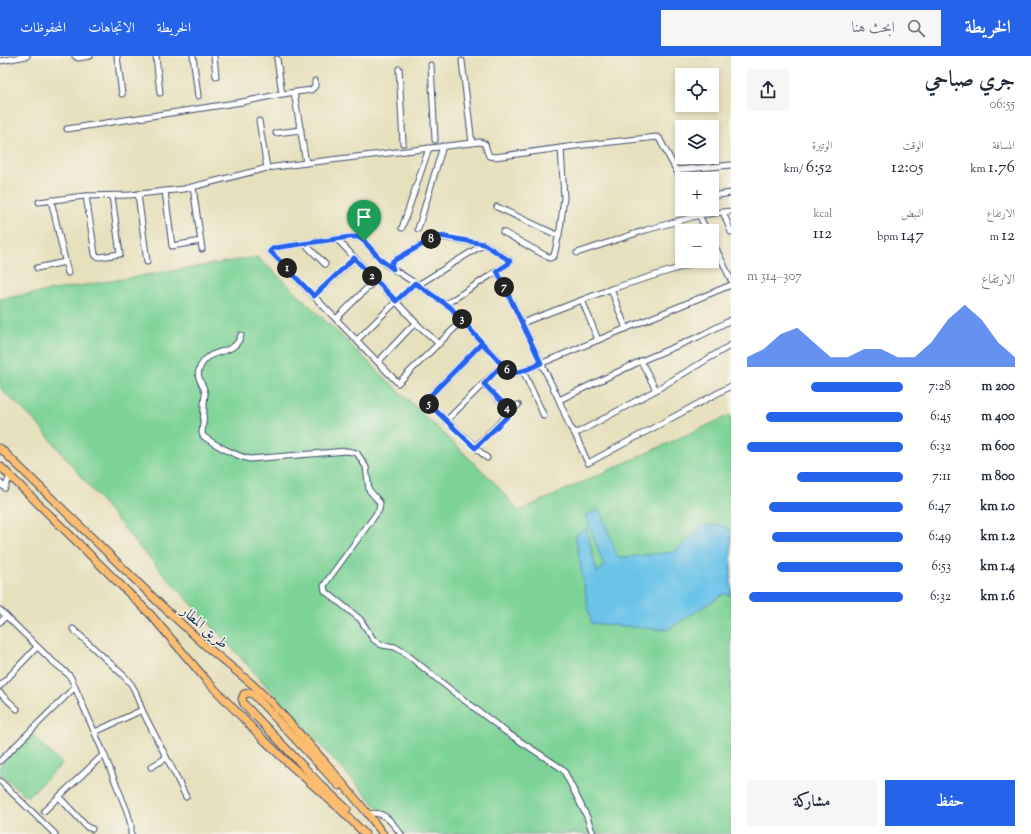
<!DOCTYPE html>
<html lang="ar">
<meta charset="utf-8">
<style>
:root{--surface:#fff;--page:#f6f6f7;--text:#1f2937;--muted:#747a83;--accent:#2563eb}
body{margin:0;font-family:"Sorts Mill Goudy",Amiri,serif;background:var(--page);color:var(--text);direction:rtl;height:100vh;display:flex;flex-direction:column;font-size:15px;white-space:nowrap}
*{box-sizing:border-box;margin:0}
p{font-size:13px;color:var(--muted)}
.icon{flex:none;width:22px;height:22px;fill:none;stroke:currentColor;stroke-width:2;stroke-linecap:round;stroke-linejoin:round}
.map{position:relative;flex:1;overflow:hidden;direction:ltr}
.panel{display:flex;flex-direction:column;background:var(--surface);width:300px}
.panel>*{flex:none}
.buttons{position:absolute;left:675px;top:12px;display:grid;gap:8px}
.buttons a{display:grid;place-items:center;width:44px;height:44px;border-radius:0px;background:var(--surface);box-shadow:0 2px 6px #0003;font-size:20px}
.pin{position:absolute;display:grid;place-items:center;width:34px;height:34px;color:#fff;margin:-41px -17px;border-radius:50% 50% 50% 0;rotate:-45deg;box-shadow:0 0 4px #0007}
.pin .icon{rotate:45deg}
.km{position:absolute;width:20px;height:20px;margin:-10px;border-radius:50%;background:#222;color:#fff;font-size:11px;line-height:20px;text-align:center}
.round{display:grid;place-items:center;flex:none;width:42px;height:42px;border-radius:0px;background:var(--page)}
.summary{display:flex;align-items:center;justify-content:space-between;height:68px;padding:0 16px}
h1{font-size:22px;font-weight:600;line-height:30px}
.metrics{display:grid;grid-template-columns:repeat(3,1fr);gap:6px;height:68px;padding:4px 16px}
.metrics div{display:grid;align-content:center}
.metrics b{font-size:17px;font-weight:600}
.metrics small{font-size:11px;font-weight:400}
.metrics p{font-size:11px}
.chart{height:112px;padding:8px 16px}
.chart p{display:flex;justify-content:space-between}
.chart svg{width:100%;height:72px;margin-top:4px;fill:var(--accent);opacity:.7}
.action{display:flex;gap:8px;margin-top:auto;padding:8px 16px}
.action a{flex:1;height:46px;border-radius:0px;background:var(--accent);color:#fff;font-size:16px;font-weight:600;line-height:46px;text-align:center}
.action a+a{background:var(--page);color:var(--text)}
ul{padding:0 16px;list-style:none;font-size:13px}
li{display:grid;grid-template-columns:64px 48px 1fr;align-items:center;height:30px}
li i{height:10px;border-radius:5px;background:var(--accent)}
header{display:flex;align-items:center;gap:24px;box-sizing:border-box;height:56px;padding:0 20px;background:var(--accent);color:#fff}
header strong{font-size:19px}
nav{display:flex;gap:22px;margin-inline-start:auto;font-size:14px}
.search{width:280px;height:36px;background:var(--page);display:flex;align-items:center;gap:10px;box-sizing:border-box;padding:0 14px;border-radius:0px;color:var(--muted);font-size:15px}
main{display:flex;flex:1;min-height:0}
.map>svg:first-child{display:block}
.green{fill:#7dd397;stroke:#4c817a}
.water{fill:#6bc3e9;stroke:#4379a4}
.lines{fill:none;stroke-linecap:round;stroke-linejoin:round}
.minor-casing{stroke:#3a4a6c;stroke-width:7}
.highway-casing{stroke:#3a4a6c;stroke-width:9}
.minor{stroke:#fff;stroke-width:5}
.highway{stroke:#fcbd6f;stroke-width:7}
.route-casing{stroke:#fff;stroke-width:8}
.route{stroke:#2563eb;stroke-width:5}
.labels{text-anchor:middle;stroke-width:3;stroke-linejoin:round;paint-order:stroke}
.street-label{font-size:15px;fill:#1b2f5e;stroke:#f7f3e8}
</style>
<header>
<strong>الخريطة</strong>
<div class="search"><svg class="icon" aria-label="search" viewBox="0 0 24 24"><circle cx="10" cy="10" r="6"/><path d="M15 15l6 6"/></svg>ابحث هنا</div>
<nav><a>الخريطة</a><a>الاتجاهات</a><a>المحفوظات</a></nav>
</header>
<main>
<section class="panel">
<div class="summary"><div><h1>جري صباحي</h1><p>06:55</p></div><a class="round"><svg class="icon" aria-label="share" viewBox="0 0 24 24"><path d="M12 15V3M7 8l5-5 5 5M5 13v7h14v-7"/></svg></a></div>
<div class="metrics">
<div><p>المسافة</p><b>1.76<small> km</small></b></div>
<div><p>الوقت</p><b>12:05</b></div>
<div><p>الوتيرة</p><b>6:52<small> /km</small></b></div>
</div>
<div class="metrics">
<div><p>الارتفاع</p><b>12<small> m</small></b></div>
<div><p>النبض</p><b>147<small> bpm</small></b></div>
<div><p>kcal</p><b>112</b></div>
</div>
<div class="chart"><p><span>الارتفاع</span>307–314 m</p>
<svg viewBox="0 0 160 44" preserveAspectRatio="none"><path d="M0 44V38L10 33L20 24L30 20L40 29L50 38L60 38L70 33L80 33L90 38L100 38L110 29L120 15L130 6L140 15L150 29L160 38V44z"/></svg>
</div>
<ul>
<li><b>200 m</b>7:28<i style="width:59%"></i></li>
<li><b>400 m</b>6:45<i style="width:88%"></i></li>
<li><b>600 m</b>6:32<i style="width:100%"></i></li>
<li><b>800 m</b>7:11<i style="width:68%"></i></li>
<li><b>1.0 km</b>6:47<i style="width:86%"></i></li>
<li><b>1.2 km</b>6:49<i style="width:84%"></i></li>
<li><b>1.4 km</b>6:53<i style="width:81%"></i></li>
<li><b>1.6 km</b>6:32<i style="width:99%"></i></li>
</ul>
<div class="action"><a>حفظ</a><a>مشاركة</a></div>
</section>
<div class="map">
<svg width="731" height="778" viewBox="0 0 731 778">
<rect width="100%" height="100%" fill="#f7f3e8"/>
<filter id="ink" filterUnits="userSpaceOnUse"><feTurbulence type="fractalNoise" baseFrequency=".025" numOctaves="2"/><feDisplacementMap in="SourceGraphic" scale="8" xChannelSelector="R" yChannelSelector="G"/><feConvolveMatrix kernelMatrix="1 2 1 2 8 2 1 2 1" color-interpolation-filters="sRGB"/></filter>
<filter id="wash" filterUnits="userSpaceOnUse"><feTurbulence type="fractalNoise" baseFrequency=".012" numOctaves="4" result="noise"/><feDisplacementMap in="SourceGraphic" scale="16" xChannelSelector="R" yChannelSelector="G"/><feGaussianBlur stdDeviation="0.9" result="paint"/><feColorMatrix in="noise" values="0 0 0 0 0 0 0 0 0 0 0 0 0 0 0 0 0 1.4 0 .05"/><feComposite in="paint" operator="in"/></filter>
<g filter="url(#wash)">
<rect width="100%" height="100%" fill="#e7e0bd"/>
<g class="green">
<polygon points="257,201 285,226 494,426 519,455 730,359 731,362 731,778 402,778 142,494 36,366 0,332 0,243"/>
<polygon points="32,679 62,708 27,741 0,717 0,709"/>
</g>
<polygon class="water" points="600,454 618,502 674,496 704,469 725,470 731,476 731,539 724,538 667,574 591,567 575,479 586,472 597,517 604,509 585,459"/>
</g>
<g filter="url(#ink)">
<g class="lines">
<defs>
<g id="minor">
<polyline points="75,0 78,2 90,0"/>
<polyline points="117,0 122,38"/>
<polyline points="156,0 160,37"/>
<polyline points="193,0 198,40"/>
<polyline points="214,0 216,20"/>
<polyline points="277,3 282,38"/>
<polyline points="0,5 27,0"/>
<polyline points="462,5 472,87"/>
<polyline points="431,9 435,84"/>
<polyline points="399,13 403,87"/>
<polyline points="294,36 306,107"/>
<polyline points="259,65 267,112"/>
<polyline points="67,73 242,46 282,38 311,34 315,30 315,25"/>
<polyline points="276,77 301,74"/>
<polyline points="676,114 731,109"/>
<polyline points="193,131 202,193"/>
<polyline points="165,135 172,190 201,185"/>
<polyline points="138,138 147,206"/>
<polyline points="86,140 95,198 96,200 100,201 120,198 112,140"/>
<polyline points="712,140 731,137"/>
<polyline points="51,144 68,217"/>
<polyline points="39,146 84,140 130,139 184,133 267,112 306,107 480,86 485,88 487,95 489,100 495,101 575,90 657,81 659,82 682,125"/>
<polyline points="497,151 559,180"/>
<polyline points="696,153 707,175"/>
<polyline points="723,156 731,176"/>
<polyline points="402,172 429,92"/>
<polyline points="418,173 443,90"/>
<polyline points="503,176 548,201 550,202 554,200 560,173 564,142 561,92"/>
<polyline points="337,183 418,269"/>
<polyline points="712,184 731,224"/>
<polyline points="305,188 325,208"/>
<polyline points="577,197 646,174 700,159 731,155"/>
<polyline points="712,201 719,199"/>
<polyline points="37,212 65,206"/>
<polyline points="393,213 391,208 393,205 432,183 440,181 484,188 509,204 510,205 508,208 446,248"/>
<polyline points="497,215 559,344 570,371 574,376 579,376 656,334 731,289"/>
<polyline points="418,229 484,188"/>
<polyline points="611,233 626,273"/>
<polyline points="314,240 355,202"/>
<polyline points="582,244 598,284"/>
<polyline points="336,263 375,224"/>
<polyline points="463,264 398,327 270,195 274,192 350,181 356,181 362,183 385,208 418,229 451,252 482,287 510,317 516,317 523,315 731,229"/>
<polyline points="522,267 611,233 701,205"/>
<path d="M 241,279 C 234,303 208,288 199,314 C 196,322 204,329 205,337 C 205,341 204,345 204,349 C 204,359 203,368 202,377 L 203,380 C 215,389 236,400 250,403 L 347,395 L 357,397 L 366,411 L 369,434 L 376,442 L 380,447 L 379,454 L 327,525 L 324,530 L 325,535 L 360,563 L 373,583 L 380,588 L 382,589 L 395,591 L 405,597 L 451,634 L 506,676 L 561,712 L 564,715 L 587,761 L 593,778"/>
<polyline points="357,284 415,227"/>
<polyline points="482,287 427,343 430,349 487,402"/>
<polyline points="641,305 656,334"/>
<polyline points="378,306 410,272 416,268 418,269 439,288"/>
<polyline points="523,315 544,360"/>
<polyline points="484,328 511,356"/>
<polyline points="559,344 641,305 698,281 731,264"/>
<polyline points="446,365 502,309"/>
<polyline points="574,376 588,407 731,330"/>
<polyline points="475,391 518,349"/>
<polyline points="0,427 5,432 10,420"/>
<polyline points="0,554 50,603 69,619 71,622 104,698 127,755 131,769 131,778"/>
<polyline points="0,566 6,560"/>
<polyline points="73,573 123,619 131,628 135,635 142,654 148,666 175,718 186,741"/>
<polyline points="0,630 37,591"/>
<polyline points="0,637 17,653"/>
<polyline points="95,676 142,654"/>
<polyline points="0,705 75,631"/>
<polyline points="151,711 166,702"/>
<polyline points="0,725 55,778"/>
<polyline points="59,741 87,771 92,773"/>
<polyline points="44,755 104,698"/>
<path d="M 368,758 C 385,754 391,766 401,778"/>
</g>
<g id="highway">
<polyline points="0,392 161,549 207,591 252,628 272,647 325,706 368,758 383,778"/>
<polyline points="0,410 150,558 208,626 262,682 288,707 342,755 365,778"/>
<polyline points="339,730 254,639 250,637 244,638 242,643 244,648 320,728 347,753"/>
</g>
</defs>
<use href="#minor" class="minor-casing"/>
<use href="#highway" class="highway-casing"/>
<use href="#minor" class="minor"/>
<use href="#highway" class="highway"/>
</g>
</g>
<g class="lines" filter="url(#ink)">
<defs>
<path id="route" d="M 364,185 L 358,181 L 350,181 L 274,192 L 270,195 L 314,240 L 354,202 L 396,245 L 415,227 L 451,252 L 502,309 L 484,328 L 512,356 L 475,392 L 430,349 L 427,343 L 482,287 L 510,317 C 521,317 531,312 541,307 L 497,215 L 508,208 L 510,205 L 484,188 L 440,180 L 432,183 L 393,205 L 391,208 L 393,213 L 381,204 L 364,185"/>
</defs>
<use href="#route" class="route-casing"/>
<use href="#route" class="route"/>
</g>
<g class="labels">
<g class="street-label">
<text transform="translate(205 571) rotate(41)" y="5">طريق المطار</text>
</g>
</g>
</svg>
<div class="buttons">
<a><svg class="icon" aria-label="locate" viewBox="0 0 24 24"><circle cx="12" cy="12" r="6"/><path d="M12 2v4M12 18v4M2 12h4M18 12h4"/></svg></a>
<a><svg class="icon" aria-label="layers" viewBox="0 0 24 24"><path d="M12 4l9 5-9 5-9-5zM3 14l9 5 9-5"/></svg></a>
<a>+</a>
<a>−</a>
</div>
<div class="pin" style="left:364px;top:185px;background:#1e9e55"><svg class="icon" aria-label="arrive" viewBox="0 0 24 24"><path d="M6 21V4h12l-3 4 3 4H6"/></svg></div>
<b class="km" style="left:287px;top:212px">1</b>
<b class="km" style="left:372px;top:220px">2</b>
<b class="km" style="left:462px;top:263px">3</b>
<b class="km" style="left:507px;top:352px">4</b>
<b class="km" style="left:429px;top:348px">5</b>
<b class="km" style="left:507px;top:314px">6</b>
<b class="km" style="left:504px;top:231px">7</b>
<b class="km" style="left:431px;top:183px">8</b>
</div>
</main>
